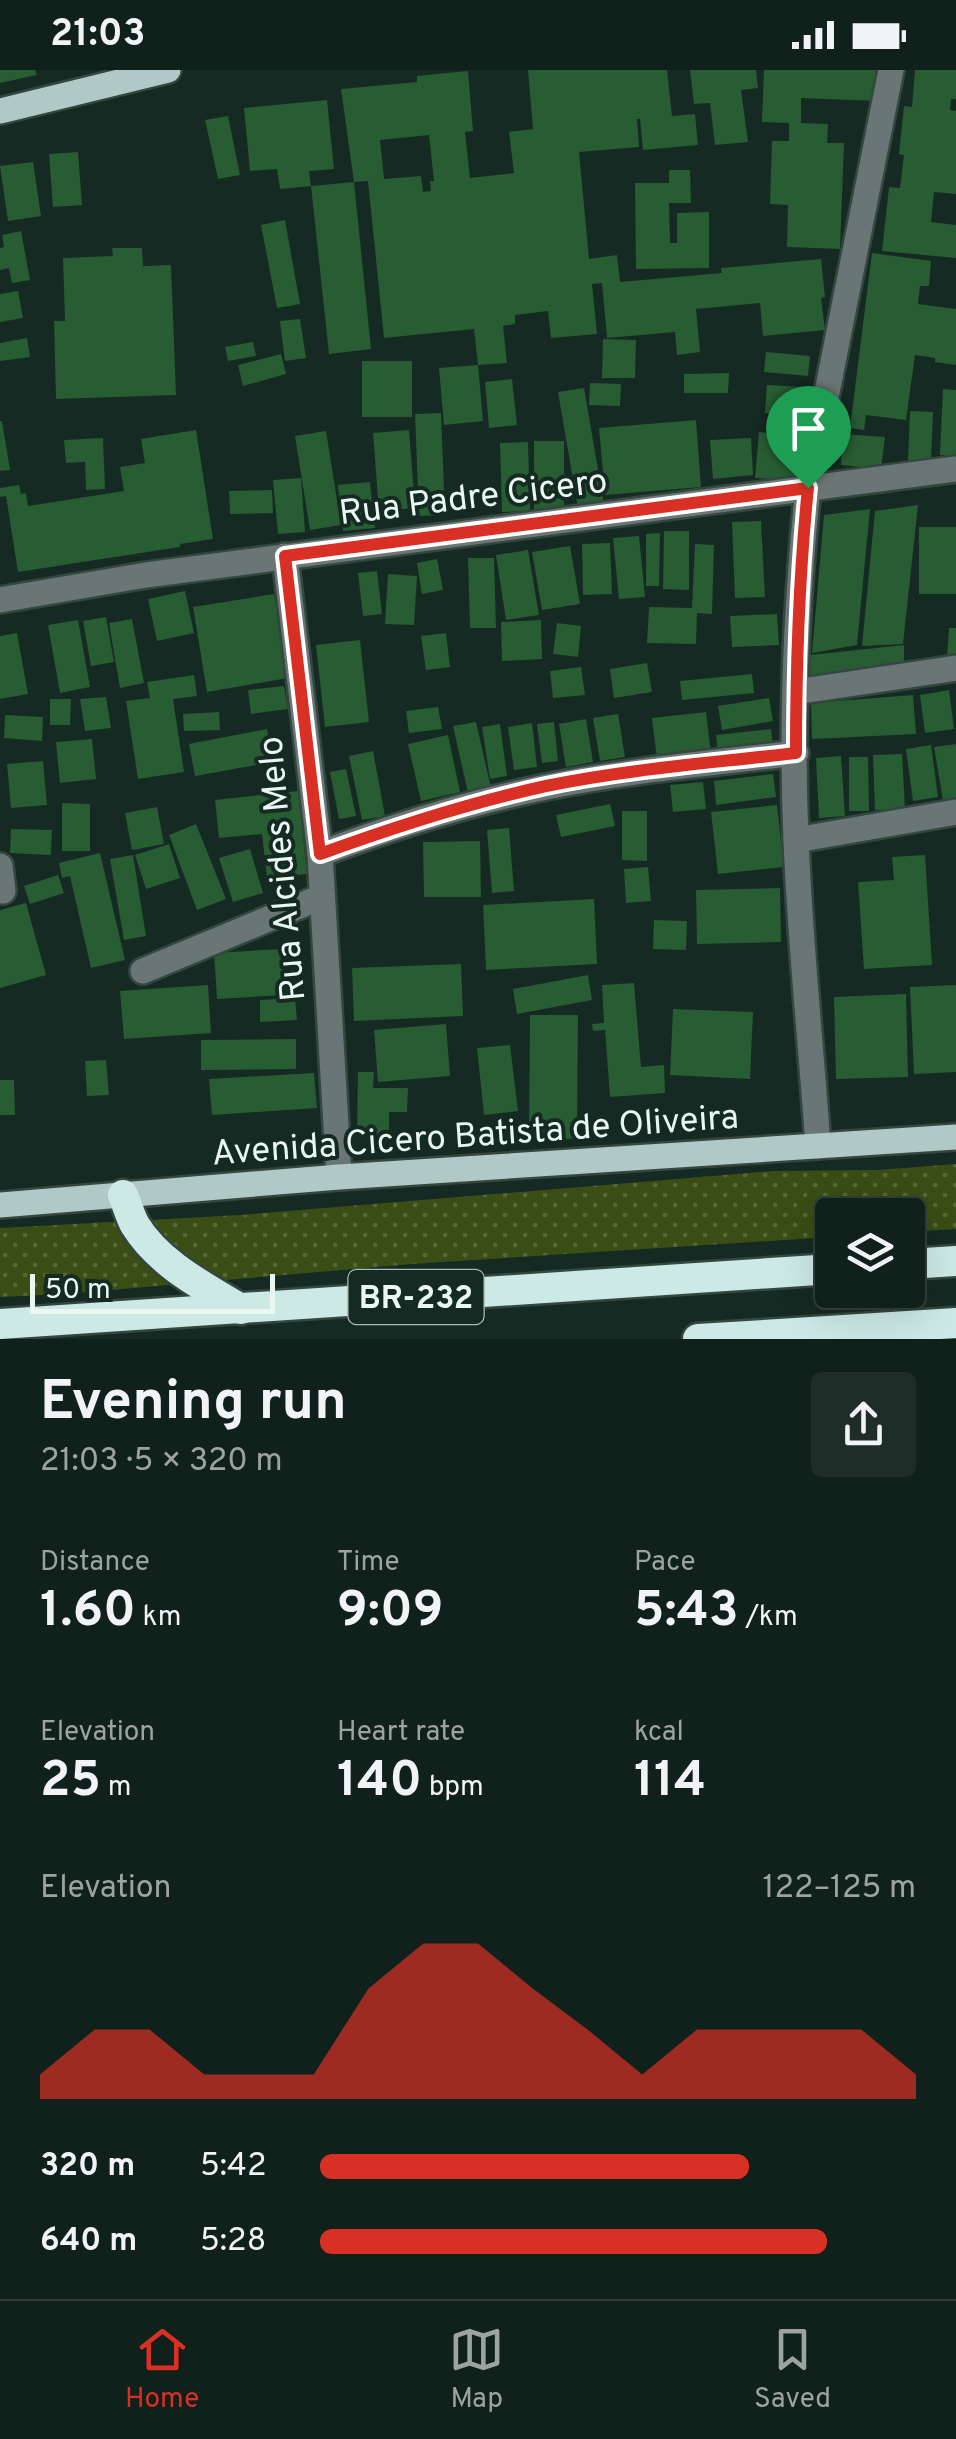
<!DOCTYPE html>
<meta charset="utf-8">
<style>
:root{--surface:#10201a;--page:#1e2d27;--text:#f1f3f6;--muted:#9ca3a2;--line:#303e39;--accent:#d93025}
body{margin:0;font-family:Overpass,sans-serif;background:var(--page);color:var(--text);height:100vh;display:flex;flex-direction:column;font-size:38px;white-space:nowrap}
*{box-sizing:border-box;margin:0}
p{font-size:32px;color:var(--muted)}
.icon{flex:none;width:55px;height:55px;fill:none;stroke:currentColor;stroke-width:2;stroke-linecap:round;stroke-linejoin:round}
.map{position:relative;height:1269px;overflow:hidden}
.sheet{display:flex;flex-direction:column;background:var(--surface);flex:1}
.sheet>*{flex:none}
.buttons{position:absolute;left:815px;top:1128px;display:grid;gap:20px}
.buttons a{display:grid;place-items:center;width:110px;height:110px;border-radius:10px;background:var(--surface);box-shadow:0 10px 40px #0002,0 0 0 2px var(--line);font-size:50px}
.scale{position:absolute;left:30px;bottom:25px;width:245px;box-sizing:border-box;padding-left:10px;border:5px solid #ebf8f2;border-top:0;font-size:28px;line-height:35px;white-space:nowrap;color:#ebf8f2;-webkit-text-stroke:8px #152a22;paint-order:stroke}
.pin{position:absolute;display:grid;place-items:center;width:85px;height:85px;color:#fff;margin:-102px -42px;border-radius:50% 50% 50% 0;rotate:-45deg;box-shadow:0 0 10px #0007}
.pin .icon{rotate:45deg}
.round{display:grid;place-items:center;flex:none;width:105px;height:105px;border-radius:10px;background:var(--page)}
.headline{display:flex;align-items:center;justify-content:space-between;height:170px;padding:0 40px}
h1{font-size:55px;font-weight:700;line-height:75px}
.stats{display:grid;grid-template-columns:repeat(3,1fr);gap:15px;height:170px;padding:10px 40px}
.stats div{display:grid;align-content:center}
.stats b{font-size:50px;font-weight:700}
.stats small{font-size:28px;font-weight:400}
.stats p{font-size:28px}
.chart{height:280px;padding:20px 40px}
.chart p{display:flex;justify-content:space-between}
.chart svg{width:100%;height:180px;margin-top:10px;fill:var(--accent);opacity:.7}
ul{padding:0 40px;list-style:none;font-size:32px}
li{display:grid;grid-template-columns:160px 120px 1fr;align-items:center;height:75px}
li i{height:25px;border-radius:12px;background:var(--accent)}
.status{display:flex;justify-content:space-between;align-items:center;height:70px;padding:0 50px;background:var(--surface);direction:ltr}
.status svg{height:28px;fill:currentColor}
.tab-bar{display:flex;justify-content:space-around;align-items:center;height:140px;border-top:2px solid var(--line);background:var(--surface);font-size:28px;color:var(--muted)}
.tab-bar a{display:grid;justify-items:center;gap:5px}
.tab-bar .selected{color:var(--accent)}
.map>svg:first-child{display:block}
.grass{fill:url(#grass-dots)}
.building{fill:#285c32;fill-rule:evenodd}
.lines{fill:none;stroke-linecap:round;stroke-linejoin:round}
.minor-casing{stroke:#33473f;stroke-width:30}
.major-casing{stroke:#33473f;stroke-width:30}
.highway-casing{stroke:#33473f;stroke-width:35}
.minor{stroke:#6a7675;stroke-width:25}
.major{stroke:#b0c8c6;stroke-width:25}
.highway{stroke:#cce9e6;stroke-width:30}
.route-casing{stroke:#fff;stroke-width:20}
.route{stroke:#d93025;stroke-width:12}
.labels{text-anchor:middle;stroke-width:8;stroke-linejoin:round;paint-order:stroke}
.shield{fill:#152a22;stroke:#abbab4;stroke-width:2.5}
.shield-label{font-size:32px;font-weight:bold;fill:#ebf8f2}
.street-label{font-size:35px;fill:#ebf8f2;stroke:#152a22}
</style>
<div class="status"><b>21:03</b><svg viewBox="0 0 49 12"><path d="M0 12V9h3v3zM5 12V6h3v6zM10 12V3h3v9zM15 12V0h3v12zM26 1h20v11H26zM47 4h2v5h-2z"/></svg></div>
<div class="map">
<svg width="956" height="1269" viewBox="0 0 956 1269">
<defs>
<pattern id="grass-dots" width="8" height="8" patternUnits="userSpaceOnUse" patternTransform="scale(2.5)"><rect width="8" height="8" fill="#394d15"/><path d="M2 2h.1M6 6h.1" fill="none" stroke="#566738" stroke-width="1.8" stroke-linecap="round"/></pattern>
</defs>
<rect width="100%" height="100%" fill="#152a22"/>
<polygon class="grass" points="956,1094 956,1159 908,1162 908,1145 832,1145 832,1167 412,1194 64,1224 0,1227 0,1158 240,1145 774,1101 878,1100"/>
<g class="building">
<polygon points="0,0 35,0 37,5 0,13"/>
<path d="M 528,0 L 667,0 L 672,46 L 695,44 L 698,75 L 643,80 L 640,49 L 637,49 L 639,77 L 579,82 L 589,189 L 617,185 L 620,212 L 722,203 L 721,198 L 821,189 L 825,227 L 821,228 L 825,260 L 763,266 L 760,233 L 696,239 L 700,282 L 677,285 L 675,262 L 607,268 L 602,213 L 592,214 L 597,264 L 551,268 L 548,241 L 515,245 L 515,254 L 503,256 L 507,293 L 478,295 L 474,259 L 384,268 L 368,111 L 354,112 L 341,19 L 417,12 L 417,6 L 468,1 L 473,61 L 465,62 L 470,108 L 514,103 L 509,62 L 533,59 ZM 429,65 L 434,111 L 430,111 L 431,121 L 423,122 L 421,106 L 384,109 L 380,70 Z"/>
<polygon points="690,0 756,0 758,18 741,20 748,72 715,75 710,33 694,34"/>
<polygon points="764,0 878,0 877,31 801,28 801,53 828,54 827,73 844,73 840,179 787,177 788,135 770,134 772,71 789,71 789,53 762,52"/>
<polygon points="915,0 956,0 956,29 951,29 950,40 956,41 956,124 934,122 931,152 956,155 956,188 882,181 889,117 900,118 904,85 899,84 904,36 912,37"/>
<polygon points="327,30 334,99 309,101 311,116 280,119 277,99 250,101 244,38"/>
<polygon points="228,46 240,105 218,109 205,50"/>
<polygon points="78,82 82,135 53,137 49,84"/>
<polygon points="33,92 41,146 8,151 0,96"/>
<polygon points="669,100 690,100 691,133 669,133 670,173 677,173 677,143 709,142 709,198 636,199 635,113 669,113"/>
<polygon points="354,112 371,279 329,284 311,116"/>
<polygon points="285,150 300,234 277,238 261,155"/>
<polygon points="21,161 30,210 12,213 9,198 0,200 0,178 4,177 2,165"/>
<polygon points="112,178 142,178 143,196 171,195 176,325 56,329 54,251 65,251 63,188 113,186"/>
<polygon points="872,183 931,191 929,216 920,216 918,234 956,239 956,295 935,292 935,288 915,285 906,350 866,345 864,360 850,358"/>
<polygon points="18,221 23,248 0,252 0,224"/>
<polygon points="300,249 306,288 285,291 280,251"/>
<polygon points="27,268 30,287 0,291 0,273"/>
<polygon points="603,269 636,270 635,308 602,308"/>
<polygon points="253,272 256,286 228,291 225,277"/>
<polygon points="766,282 810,286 808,306 764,302"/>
<polygon points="281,284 286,304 243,316 238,295"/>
<rect x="362" y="291" width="50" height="56"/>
<polygon points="478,295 483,351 444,355 439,298"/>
<polygon points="729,303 728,323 684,323 684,304"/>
<polygon points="512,309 517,355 489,358 485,312"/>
<polygon points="590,313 621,314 620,336 589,335"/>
<polygon points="767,315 802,317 800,345 765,343"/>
<polygon points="584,318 604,434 578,438 558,322"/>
<polygon points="943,319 956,320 956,386 940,385"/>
<polygon points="910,341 933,342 931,392 908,391"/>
<polygon points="441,343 445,445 419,446 415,344"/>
<polygon points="696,350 701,417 605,425 599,358"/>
<polygon points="0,351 2,351 10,400 0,401"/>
<polygon points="196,360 213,469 180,474 180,477 18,502 6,426 0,427 0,418 19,415 21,424 26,423 28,436 124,421 120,397 145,393 141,369"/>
<polygon points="409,360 415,438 379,441 373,363"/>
<polygon points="326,361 341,455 310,460 295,366"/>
<polygon points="759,362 803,366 799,411 755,408"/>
<polygon points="843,364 885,367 881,399 841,395"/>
<polygon points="103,368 105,419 86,420 85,392 66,393 64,370"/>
<polygon points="751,368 753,405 713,409 710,370"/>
<rect x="534" y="371" width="30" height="71"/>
<polygon points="528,372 530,441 502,442 500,373"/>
<polygon points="301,408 305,462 278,464 273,410"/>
<polygon points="370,412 375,458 343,461 338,415"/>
<polygon points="272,420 273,443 230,444 229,421"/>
<polygon points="918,435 903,574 862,576 875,441"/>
<polygon points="870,439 857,575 812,583 824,445"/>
<polygon points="761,451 765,527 735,528 732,452"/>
<rect x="919" y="457" width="37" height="67"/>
<polygon points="664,461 689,461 689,520 663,519"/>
<polygon points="660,463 659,516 646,516 646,464"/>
<polygon points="639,466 645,527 619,529 613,468"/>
<polygon points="610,473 612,524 583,525 582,474"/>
<polygon points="695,474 714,475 712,544 697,543 696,574 647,573 649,537 692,538"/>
<polygon points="570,476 580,534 542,540 532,482"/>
<polygon points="528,480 539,545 506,550 496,485"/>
<polygon points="468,488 494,488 496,558 470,558"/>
<polygon points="437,489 443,520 422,524 417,493"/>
<polygon points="377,501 382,544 363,546 358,503"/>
<polygon points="388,504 417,506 414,555 385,554"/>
<polygon points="185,521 194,563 157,571 148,529"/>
<polygon points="274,524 288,608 207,622 193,537"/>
<polygon points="777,544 779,575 732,577 730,546"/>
<polygon points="106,547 114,592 91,596 83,551"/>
<polygon points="132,549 144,613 120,618 109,553"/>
<polygon points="78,550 90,617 60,623 48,555"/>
<polygon points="541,550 542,589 502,591 501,552"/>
<polygon points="557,553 581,556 578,587 553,584"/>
<polygon points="949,558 956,558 956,587 947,586"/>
<polygon points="17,563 28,624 0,629 0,566"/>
<polygon points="446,563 450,597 426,600 421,566"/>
<polygon points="360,570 369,652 325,657 316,575"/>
<polygon points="904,575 904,595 809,607 810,585"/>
<polygon points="647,593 652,622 614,628 610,599"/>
<polygon points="581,597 585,625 553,628 550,601"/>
<polygon points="752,604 754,623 682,630 680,611"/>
<polygon points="194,605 197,626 173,629 184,702 138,709 126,631 150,628 147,612"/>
<polygon points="284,616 288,639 251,644 248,620"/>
<polygon points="949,620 954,659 925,663 920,625"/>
<polygon points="913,625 916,664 812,669 811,633"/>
<polygon points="106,627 111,658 85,661 80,629"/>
<polygon points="769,628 773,651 722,660 718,636"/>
<polygon points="50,629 71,629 70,655 50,655"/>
<polygon points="438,637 442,659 409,663 406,641"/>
<polygon points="219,642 220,660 184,661 183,644"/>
<polygon points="706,642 711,684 657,690 652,648"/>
<polygon points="618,644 625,687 600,691 593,648"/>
<polygon points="5,645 43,647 42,671 4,668"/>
<polygon points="586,649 593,692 566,697 559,654"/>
<polygon points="476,652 491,718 468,723 453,656"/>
<polygon points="554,652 558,691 542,693 537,654"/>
<polygon points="532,653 537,697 514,700 508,657"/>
<polygon points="500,654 507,706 490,709 482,657"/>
<polygon points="267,659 273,692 195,706 189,674"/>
<polygon points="771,659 773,675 718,682 716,665"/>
<polygon points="448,665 460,722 421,731 408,674"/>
<polygon points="92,669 96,709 60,713 56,672"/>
<polygon points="956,674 956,728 943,730 934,677"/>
<polygon points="931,675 938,727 913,731 906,679"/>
<polygon points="373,681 385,746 362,750 349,686"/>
<polygon points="902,684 905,739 875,740 873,685"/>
<polygon points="841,686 845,746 819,748 816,688"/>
<polygon points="849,687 868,687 869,741 849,741"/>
<polygon points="43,691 47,735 11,738 7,694"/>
<polygon points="346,699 356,746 339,749 330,702"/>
<polygon points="773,704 776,727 716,735 714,711"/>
<polygon points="703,712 706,739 673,742 670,715"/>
<polygon points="298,721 307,804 267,808 262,764 219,768 215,730"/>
<polygon points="62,733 90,734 90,781 62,781"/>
<polygon points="610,734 615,756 561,767 556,745"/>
<polygon points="777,735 784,797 718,804 711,742"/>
<polygon points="157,737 164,774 132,780 125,743"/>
<polygon points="622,741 647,741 647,791 622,790"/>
<polygon points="196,754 226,829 197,840 172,773 173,772 172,773 169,765"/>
<polygon points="509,758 514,821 492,823 487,760"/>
<polygon points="11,759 52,760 51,785 10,783"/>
<polygon points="480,771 481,827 424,827 423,772"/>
<polygon points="169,774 180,808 146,819 135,785"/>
<polygon points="250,779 263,823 233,832 219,788"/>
<polygon points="100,783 125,890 91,898 70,806 62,808 59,793"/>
<polygon points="133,785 146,866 124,870 110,789"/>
<polygon points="925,785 932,895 864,899 858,812 894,810 892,787"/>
<polygon points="648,797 651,831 626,833 624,799"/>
<polygon points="58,805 64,823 30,834 24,816"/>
<polygon points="780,818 781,872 697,874 696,820"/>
<polygon points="594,829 597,894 486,900 483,835"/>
<polygon points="26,833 46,905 0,918 0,840"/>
<polygon points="654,850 687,851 686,880 653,879"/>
<polygon points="298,878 301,924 217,929 214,883"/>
<polygon points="461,894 463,946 354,951 352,898"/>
<polygon points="588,905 592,930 517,944 513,919"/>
<polygon points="634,913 641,997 664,995 665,1023 610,1027 605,960 593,961 592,954 604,953 602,915"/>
<polygon points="208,915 211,963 124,969 120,921"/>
<polygon points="956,915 956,1002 914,1004 910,917"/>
<polygon points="906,924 908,1007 836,1009 834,927"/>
<polygon points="295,928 297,950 260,952 260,930"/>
<polygon points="673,939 753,942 750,1009 670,1005"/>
<polygon points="530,945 578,945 577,1069 529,1068"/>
<polygon points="446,954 450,1006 378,1012 374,960"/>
<polygon points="296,969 296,999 201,1000 201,970"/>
<polygon points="510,975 518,1041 484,1045 477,978"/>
<polygon points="106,990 109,1025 87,1026 85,991"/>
<polygon points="358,1002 374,1002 373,1018 408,1018 407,1042 389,1042 389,1066 357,1066"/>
<polygon points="314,1003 317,1038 212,1045 209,1009"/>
<polygon points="0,1010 14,1010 15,1045 0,1045"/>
</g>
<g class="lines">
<defs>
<g id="minor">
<polyline points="285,486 320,784 339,1107"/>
<polyline points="0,530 146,505 956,399"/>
<polyline points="795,622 956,598"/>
<polyline points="796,770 956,742"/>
<path d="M 320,784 C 394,756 468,733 546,717 C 628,700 712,693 796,683"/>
<polyline points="0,796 3,821"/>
<polyline points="143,901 321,827"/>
<path d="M 818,1076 C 811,974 800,872 796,770 C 791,653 796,534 808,418 L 891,0"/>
</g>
<g id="major">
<polyline points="0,41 168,0"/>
<polyline points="0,1135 339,1107 956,1067"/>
</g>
<g id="highway">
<path d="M 123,1125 C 127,1134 130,1146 135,1155 C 159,1194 203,1216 241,1239"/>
<polyline points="908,1194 956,1191"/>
<polyline points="0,1254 832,1199"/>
<polyline points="698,1269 956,1253"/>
</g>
</defs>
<use href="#minor" class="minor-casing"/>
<use href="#major" class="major-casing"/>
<use href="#highway" class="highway-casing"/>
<use href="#minor" class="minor"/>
<use href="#major" class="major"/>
<use href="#highway" class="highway"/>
</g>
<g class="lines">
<defs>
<path id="route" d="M 808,418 C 799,506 796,594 796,683 C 712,693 628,699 546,716 C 468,733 394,757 320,784 L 285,486 Z"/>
</defs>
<use href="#route" class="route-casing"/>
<use href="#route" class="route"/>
</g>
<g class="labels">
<rect class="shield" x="348.5" y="1200" width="135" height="54" rx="8"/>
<g class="shield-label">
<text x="416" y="1238">BR-232</text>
</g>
<g class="street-label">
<text transform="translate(473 426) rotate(-7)" y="12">Rua Padre Cicero</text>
<text transform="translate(281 799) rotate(-95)" y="12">Rua Alcides Melo</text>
<text transform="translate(475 1064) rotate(-4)" y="12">Avenida Cicero Batista de Oliveira</text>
</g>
</g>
</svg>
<div class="buttons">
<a><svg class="icon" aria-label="layers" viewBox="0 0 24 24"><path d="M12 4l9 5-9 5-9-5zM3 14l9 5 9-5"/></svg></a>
</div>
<div class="scale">50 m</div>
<div class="pin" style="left:808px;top:418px;background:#1e9e55"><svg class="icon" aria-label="arrive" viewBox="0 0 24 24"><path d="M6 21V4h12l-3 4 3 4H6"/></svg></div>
</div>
<section class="sheet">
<div class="headline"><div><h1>Evening run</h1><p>21:03 · 5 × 320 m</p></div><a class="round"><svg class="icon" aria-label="share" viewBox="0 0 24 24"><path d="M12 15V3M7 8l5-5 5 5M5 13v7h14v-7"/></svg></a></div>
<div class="stats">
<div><p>Distance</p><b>1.60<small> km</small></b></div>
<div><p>Time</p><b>9:09</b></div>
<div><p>Pace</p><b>5:43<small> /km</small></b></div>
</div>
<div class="stats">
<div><p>Elevation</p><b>25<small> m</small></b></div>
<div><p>Heart rate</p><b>140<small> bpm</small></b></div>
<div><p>kcal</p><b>114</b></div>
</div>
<div class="chart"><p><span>Elevation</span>122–125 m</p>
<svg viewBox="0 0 160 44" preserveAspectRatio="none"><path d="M0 44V38L10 27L20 27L30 38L40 38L50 38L60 17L70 6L80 6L90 17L100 27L110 38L120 27L130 27L140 27L150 27L160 38V44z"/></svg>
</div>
<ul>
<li><b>320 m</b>5:42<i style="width:72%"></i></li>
<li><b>640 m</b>5:28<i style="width:85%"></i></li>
</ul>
</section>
<nav class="tab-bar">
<a class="selected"><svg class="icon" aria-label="home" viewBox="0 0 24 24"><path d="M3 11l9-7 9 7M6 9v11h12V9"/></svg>Home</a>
<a><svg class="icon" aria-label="map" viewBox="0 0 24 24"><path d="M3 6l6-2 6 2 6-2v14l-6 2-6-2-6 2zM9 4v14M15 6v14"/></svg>Map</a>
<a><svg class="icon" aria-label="saved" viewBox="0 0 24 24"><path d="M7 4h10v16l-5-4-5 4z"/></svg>Saved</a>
</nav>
